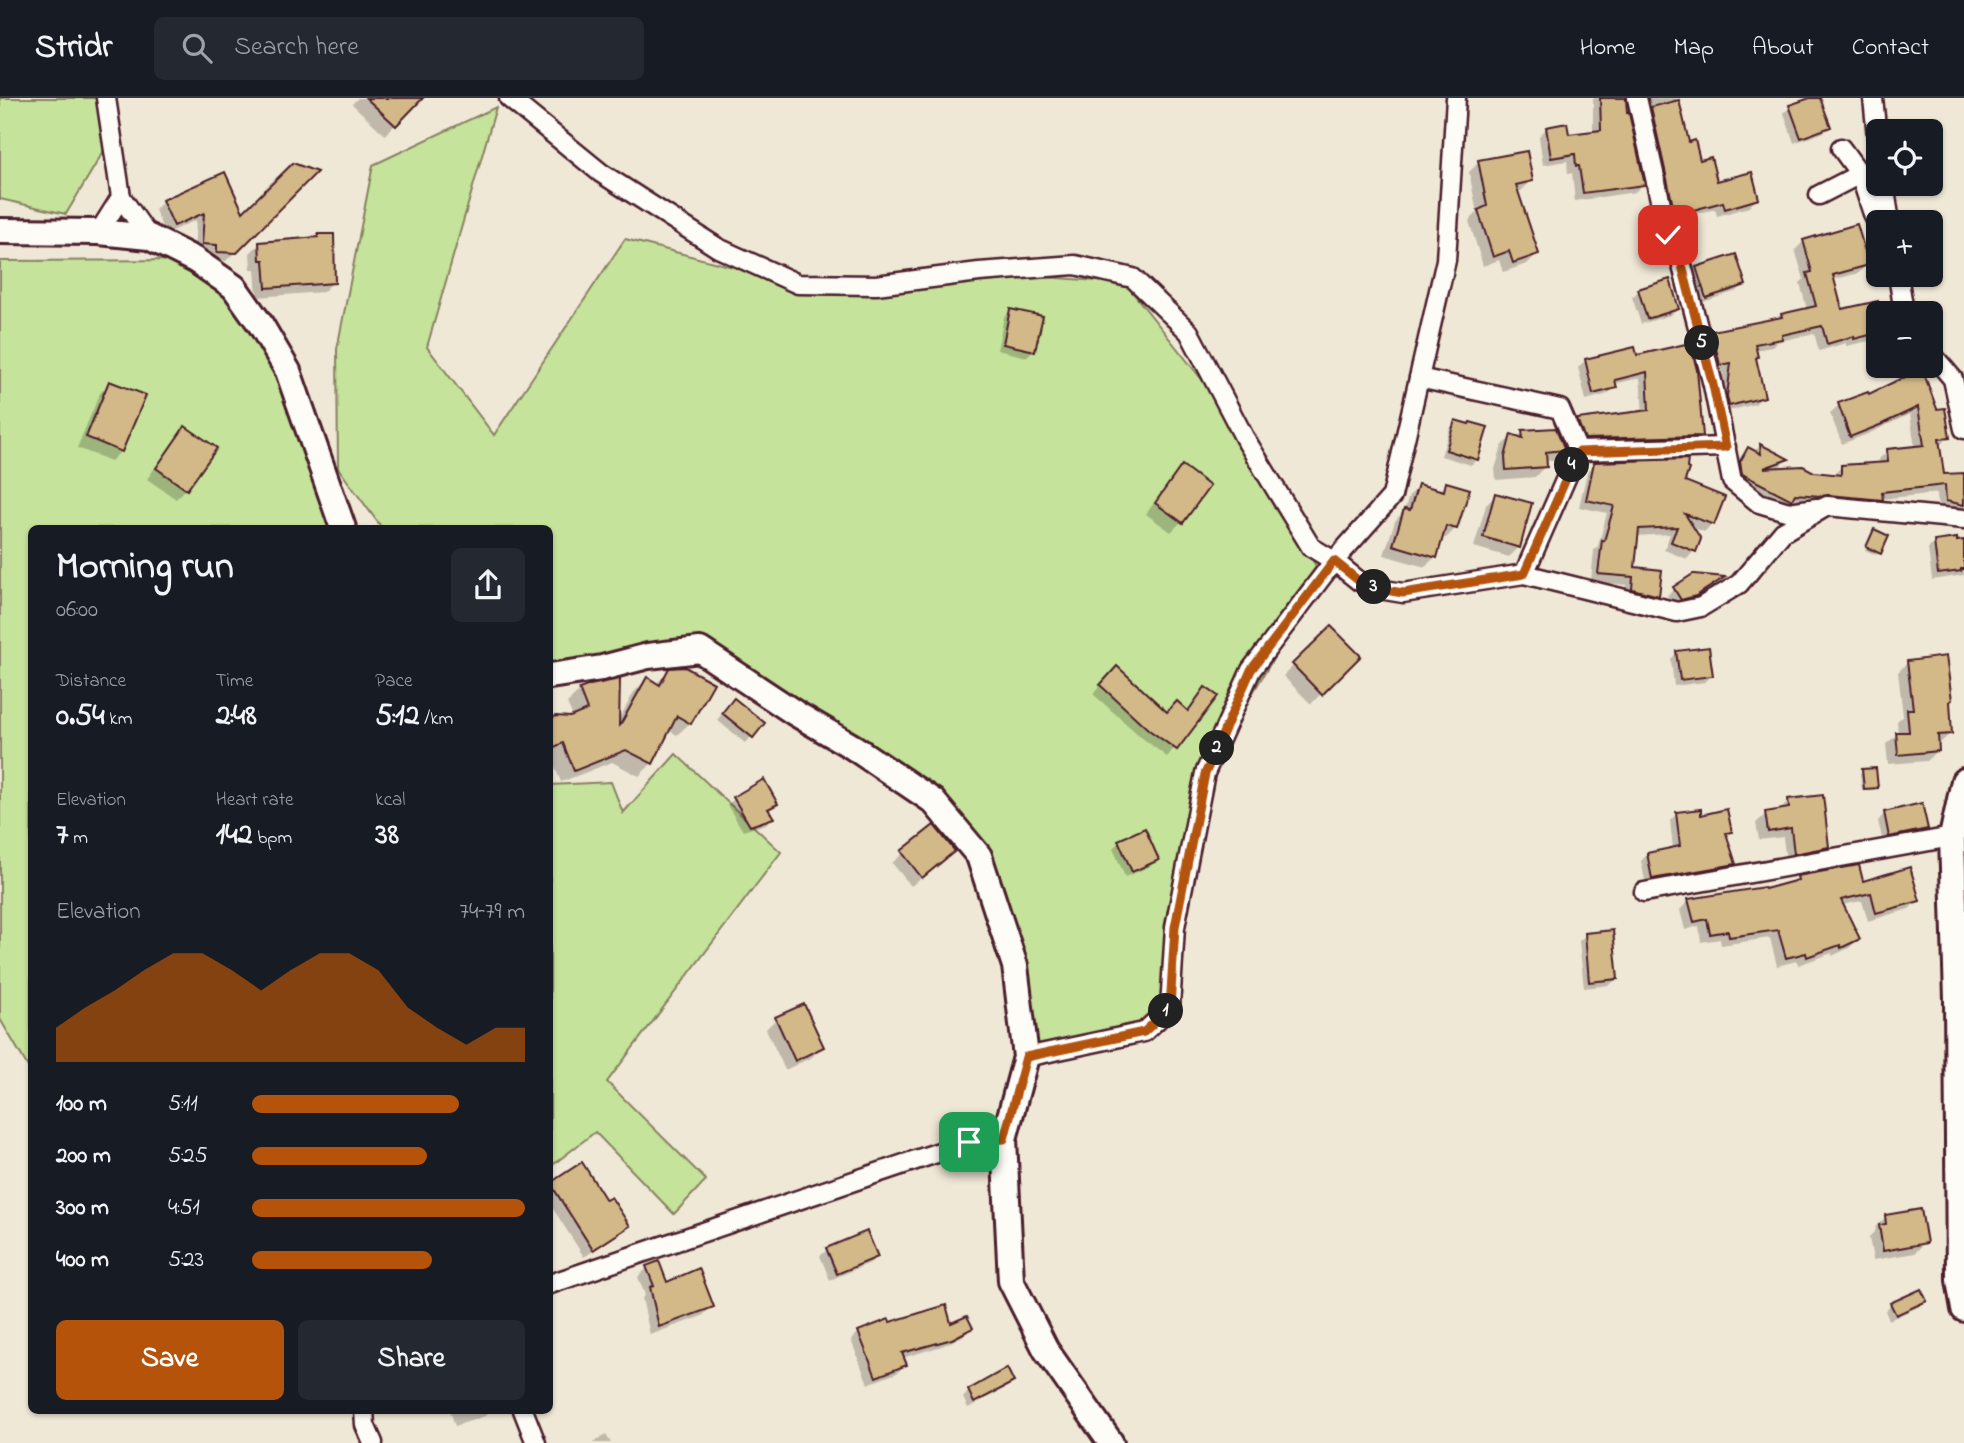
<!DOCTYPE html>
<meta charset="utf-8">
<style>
:root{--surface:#171b24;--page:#242831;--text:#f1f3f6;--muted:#9ea1a6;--line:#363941;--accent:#b45309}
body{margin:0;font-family:"Indie Flower",sans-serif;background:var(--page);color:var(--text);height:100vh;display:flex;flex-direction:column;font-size:26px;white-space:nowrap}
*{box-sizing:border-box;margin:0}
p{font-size:23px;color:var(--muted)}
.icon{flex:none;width:38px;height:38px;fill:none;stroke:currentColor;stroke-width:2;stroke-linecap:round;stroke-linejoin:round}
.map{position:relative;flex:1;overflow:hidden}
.side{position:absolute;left:28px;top:427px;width:525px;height:889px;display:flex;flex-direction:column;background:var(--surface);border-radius:10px;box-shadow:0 2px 5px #0004}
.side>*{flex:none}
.tools{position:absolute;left:1866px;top:21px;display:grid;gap:14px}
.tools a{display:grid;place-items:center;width:77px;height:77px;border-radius:10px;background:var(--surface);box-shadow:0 2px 5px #0004;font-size:35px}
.pin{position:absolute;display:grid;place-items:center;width:60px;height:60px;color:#fff;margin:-30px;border-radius:14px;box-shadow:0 4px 10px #0006}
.km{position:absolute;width:35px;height:35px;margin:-18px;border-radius:50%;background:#222;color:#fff;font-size:19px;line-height:35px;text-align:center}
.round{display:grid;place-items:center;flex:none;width:74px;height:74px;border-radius:10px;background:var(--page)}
.overview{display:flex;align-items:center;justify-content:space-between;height:119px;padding:0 28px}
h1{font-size:38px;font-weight:700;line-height:52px}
.metrics{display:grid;grid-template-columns:repeat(3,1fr);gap:10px;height:119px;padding:7px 28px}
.metrics div{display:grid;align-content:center}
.metrics b{font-size:30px;font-weight:700}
.metrics small{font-size:19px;font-weight:400}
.metrics p{font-size:19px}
.chart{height:196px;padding:14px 28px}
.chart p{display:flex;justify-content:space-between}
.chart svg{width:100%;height:126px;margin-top:7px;fill:var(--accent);opacity:.7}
.action{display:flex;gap:14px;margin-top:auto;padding:14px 28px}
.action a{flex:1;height:80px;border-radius:10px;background:var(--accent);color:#fff;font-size:28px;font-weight:700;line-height:80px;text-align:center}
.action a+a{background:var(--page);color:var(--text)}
ul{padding:0 28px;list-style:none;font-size:23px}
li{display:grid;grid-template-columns:112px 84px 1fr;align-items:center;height:52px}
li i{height:18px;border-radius:9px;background:var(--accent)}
header{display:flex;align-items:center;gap:42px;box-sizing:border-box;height:98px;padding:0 35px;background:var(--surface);border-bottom:2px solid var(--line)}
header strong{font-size:33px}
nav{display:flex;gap:38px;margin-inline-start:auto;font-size:24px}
.search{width:490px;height:63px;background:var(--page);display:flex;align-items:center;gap:18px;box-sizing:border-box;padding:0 24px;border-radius:10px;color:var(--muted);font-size:26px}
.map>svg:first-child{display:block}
.green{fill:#c5e39b;stroke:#888163;stroke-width:2}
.shadow{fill:#0003}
.building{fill:#d3b888;stroke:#4a1f2b;stroke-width:2}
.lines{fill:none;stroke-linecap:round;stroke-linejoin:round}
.street-casing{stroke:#4a1f2b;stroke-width:23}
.secondary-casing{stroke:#4a1f2b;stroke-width:30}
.street{stroke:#fdfcf7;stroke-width:18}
.secondary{stroke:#fdfcf7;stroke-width:24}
.route-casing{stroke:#fff;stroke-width:14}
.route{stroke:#b45309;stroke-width:9}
</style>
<header>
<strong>Stridr</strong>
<div class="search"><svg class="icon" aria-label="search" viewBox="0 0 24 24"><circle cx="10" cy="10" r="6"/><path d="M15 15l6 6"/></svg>Search here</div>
<nav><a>Home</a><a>Map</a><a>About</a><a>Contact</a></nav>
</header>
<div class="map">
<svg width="1964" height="1345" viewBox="0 0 1964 1345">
<rect width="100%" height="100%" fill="#f0e8d6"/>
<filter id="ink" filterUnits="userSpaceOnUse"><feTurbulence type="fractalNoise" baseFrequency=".0143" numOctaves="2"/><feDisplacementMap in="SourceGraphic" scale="14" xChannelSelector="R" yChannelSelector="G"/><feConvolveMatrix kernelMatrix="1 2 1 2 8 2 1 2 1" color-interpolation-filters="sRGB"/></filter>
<g filter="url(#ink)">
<g class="green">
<polygon points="0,0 108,0 112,39 66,116 0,101"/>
<polygon points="496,9 427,249 494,337 625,141 798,186 979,174 1125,185 1235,323 1322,479 1205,675 1158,921 1026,959 979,758 834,638 700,552 550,576 550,430 382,430 338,370 337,251 373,67"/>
<polygon points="195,162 246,205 343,430 32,430 31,974 0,921 0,163"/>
<polygon points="676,656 781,754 607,984 706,1082 674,1116 595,1034 550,1069 550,687 611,684 623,715"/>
</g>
<g class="shadow">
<polygon points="358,0 415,0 418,3 385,37 352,6"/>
<polygon points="1593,0 1625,0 1643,86 1635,94 1575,103 1572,75 1568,76 1567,63 1543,67 1539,38 1547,30 1567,38 1593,34"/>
<polygon points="1637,0 1676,0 1688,46 1699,64 1716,85 1757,100 1749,109 1717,118 1715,111 1667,124"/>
<polygon points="1815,0 1818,0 1829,29 1822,35 1794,45 1784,15 1790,9"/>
<polygon points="1479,64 1531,83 1521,93 1517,94 1537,156 1527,166 1503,174 1499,162 1483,168 1469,123 1477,115 1469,74"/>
<polygon points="314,75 226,163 208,163 208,156 194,155 196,122 165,136 155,112 163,103 243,117"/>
<polygon points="1803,144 1867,166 1859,175 1832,182 1841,213 1876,205 1878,215 1878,238 1874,242 1846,248 1846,245 1819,253 1814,235 1777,244 1772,249 1755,252 1754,261 1763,298 1755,306 1721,315 1719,307 1723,272 1712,274 1705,243 1713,235 1777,222 1782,217 1807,212 1800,185 1804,181 1795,152"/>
<polygon points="259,146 333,184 323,194 257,199 255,171 251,171 250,155"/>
<polygon points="1697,170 1744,187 1737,193 1700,205 1690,177"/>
<polygon points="1639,193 1677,211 1671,217 1641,226 1632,199"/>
<polygon points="1011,213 1033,252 1027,259 997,252 1004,219"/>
<polygon points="1636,259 1701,338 1694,345 1578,348 1571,330 1578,323 1643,315 1640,280 1614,286 1615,289 1608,296 1586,302 1578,269 1586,262"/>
<polygon points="1900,283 1948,339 1939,348 1943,378 1964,377 1964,414 1938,411 1937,395 1881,401 1872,410 1788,404 1782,409 1734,384 1732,374 1740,359 1748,351 1754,354 1760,348 1786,362 1776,372 1832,378 1842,368 1880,366 1879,361 1887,353 1915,350 1910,316 1870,335 1842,346 1830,315 1839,307 1868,299"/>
<polygon points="110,285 121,353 111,363 77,350 100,295"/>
<polygon points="1456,324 1477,361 1471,367 1441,358 1450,330"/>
<polygon points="186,330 186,391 176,401 147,381 176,340"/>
<polygon points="1523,334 1563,352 1553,362 1545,362 1545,368 1535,379 1496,382 1495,371 1502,348 1512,338 1517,340"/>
<polygon points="1595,366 1683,384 1712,426 1704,434 1692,429 1694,453 1687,461 1664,452 1670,436 1637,438 1633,470 1658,497 1650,505 1625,499 1626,487 1591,483 1594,452 1598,448 1607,415 1579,409 1587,374"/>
<polygon points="1183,370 1208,388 1181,424 1171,434 1146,416 1172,380"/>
<polygon points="1447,386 1456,430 1446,440 1441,439 1435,459 1425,469 1384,457 1395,423 1404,413 1409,398 1419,388 1439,393"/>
<polygon points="1496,397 1519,449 1509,459 1474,449 1486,407"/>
<polygon points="1872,436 1880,455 1877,457 1865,452"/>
<polygon points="1935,444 1964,444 1964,477 1932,482 1928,451"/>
<polygon points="1693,478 1721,481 1688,504 1674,507 1667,497"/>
<polygon points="1331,530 1358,558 1311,606 1283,578"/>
<polygon points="1677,555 1711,577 1705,584 1674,588 1671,561"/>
<polygon points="1908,564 1951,635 1940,645 1937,645 1937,652 1927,663 1888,666 1886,646 1898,636 1897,623 1903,618 1898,574"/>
<polygon points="670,572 690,625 677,637 668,632 652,665 639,678 612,664 561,684 550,657 550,623 557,620 573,619 567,605 580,593 590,589 617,625 634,594 647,581 656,586"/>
<polygon points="1109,578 1167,616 1187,614 1206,591 1216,598 1167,659 1141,639 1093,596"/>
<polygon points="727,609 752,638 745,645 717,622"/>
<polygon points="1863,673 1876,689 1874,692 1862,693 1860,675"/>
<polygon points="763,684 776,706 768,713 772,719 766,726 743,733 727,707 734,701"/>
<polygon points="1789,703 1827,749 1818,758 1786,764 1783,739 1759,742 1756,725 1766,716 1780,712"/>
<polygon points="1677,716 1700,719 1730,733 1725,738 1734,765 1727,771 1646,787 1641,763 1648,756 1673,751 1670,722"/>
<polygon points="1884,716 1926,731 1919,737 1883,744 1878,723"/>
<polygon points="933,729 943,763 911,788 892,765"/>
<polygon points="1119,744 1157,761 1151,768 1125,779 1113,750"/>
<polygon points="1798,780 1861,785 1918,802 1909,811 1868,823 1862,803 1842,807 1858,841 1849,850 1832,858 1832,855 1798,867 1797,863 1777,868 1770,840 1721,847 1720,841 1701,844 1699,828 1685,832 1680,812 1688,803 1763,791 1763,793 1793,785"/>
<polygon points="1586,837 1616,881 1610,887 1584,890 1579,843"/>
<polygon points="776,921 822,949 812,959 785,972 766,931"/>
<polygon points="581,1066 606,1104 628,1127 619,1136 584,1159 550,1106 550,1086"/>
<polygon points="1886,1119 1925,1144 1915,1155 1873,1162 1869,1139 1876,1132 1875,1129"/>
<polygon points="866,1135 876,1159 870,1165 830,1182 820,1158 827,1152"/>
<polygon points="647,1170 666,1187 712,1209 702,1218 650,1237 642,1200 645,1197 638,1179"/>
<polygon points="1925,1203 1918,1209 1889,1222 1885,1213 1891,1206"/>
<polygon points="889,1226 950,1227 971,1230 963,1238 942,1248 902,1260 905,1267 897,1275 868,1286 851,1242 859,1234"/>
<polygon points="1012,1284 1005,1290 968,1310 963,1300 969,1293"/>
<polygon points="450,1312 490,1312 485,1318 455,1328"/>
<polygon points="606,1337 611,1345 592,1345"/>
</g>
<g class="building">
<polygon points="366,0 423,0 396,28"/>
<polygon points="1600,0 1626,0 1627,15 1629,15 1645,87 1583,95 1579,68 1576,68 1575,56 1551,60 1546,29 1567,25 1569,36 1601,32"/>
<polygon points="1810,0 1820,0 1831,29 1801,40 1789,7"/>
<polygon points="1679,2 1689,44 1695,42 1700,62 1711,59 1717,83 1752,74 1759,101 1725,111 1723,104 1675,117 1651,9"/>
<polygon points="1527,53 1533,83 1516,87 1539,156 1513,165 1509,153 1493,159 1478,112 1487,108 1478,62"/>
<polygon points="293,65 317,74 237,155 217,154 217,147 202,146 204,115 174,128 162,102 225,74 243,114"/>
<polygon points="1857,126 1869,167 1833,177 1842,211 1878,203 1878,235 1854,241 1854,238 1827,246 1822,228 1782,237 1782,241 1755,246 1758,259 1756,260 1765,299 1729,308 1727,298 1731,265 1720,267 1712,233 1782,219 1781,216 1816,208 1807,175 1812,174 1803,142"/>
<polygon points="318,136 334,136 335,185 266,190 264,162 260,162 259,144 318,139"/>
<polygon points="1736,156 1746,187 1706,200 1696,169"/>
<polygon points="1670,181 1679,211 1647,221 1638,191"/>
<polygon points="1010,211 1043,218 1035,253 1003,246"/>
<polygon points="1690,245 1697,272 1703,338 1585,341 1577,321 1649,312 1647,274 1615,282 1617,290 1593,296 1585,261 1635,249 1637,257"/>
<polygon points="1923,273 1937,311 1945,310 1950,340 1939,341 1944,376 1964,375 1964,407 1946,403 1945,387 1882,394 1883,402 1828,397 1821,398 1795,396 1792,402 1742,376 1740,364 1748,349 1761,356 1760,346 1789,361 1764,370 1803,368 1814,374 1841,377 1841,367 1888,364 1887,351 1924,347 1918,309 1880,327 1850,339 1838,305 1868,294 1869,296 1900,281"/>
<polygon points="109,283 146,297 122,354 86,339"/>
<polygon points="1455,322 1469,326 1470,324 1488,329 1478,362 1446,352"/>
<polygon points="185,328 217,350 187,392 156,370"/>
<polygon points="1556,330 1565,352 1546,354 1547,369 1506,372 1505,359 1511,336 1523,340 1522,332"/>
<polygon points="1688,361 1687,370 1689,371 1685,383 1725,399 1714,427 1685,416 1701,441 1696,454 1671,444 1677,429 1639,431 1635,469 1662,472 1659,498 1632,491 1633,479 1598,476 1602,442 1604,443 1614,408 1586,402 1594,364"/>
<polygon points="1182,367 1210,388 1183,425 1155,405"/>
<polygon points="1446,384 1470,391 1457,431 1446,428 1437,460 1393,447 1404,411 1410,412 1418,386 1444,393"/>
<polygon points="1495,395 1532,405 1520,450 1483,439"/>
<polygon points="1874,431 1889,438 1881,456 1866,449"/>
<polygon points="1957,440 1957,443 1964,442 1964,471 1961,471 1961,473 1938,476 1934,443"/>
<polygon points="1693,476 1695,476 1725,479 1696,498 1681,502 1673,489"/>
<polygon points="1331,528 1361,558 1322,597 1292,566"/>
<polygon points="1709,549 1713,578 1680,582 1676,553"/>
<polygon points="1946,558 1952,602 1950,603 1952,636 1938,637 1939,653 1898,657 1896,634 1909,634 1907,611 1913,611 1907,563"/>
<polygon points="1117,568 1167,614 1177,603 1188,613 1205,589 1218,598 1177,652 1149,632 1100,587"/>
<polygon points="685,569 714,585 691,626 677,618 653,666 626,652 574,673 563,645 550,651 550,621 556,618 570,619 587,612 579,591 590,587 620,581 619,629 647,579 660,587 669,570"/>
<polygon points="734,600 765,625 753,640 722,615"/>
<polygon points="1876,670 1878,690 1864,691 1862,671"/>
<polygon points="764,681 778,706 768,711 774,720 750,728 733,699"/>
<polygon points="1823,697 1829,749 1794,756 1791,730 1768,734 1765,714 1789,710 1788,701"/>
<polygon points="1922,705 1928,731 1889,739 1884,714"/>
<polygon points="1701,711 1701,717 1727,711 1732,734 1726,735 1736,766 1652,781 1647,755 1680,748 1676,714"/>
<polygon points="934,727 955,753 922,780 901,753"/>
<polygon points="1145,730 1159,762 1132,774 1118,742"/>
<polygon points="1859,767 1863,783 1910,769 1920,803 1876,815 1871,795 1841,802 1860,841 1841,850 1840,847 1807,859 1806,855 1786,860 1778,832 1729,839 1728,833 1710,836 1707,821 1694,824 1688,801 1764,789 1765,791 1798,782 1797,778"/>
<polygon points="1613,832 1618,881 1589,884 1585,835"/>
<polygon points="804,906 824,949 795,963 775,919"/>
<polygon points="582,1064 606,1102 611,1099 630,1128 593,1152 550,1085"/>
<polygon points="1921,1111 1927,1145 1883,1153 1879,1127 1886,1126 1885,1117"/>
<polygon points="867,1133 878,1159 837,1176 826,1150"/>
<polygon points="659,1163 667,1184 699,1170 714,1209 659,1229 650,1189 654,1188 646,1168"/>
<polygon points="1921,1191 1927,1203 1896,1217 1890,1205"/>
<polygon points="946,1207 951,1225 967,1218 973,1230 952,1241 902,1255 907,1267 876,1279 858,1233 889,1221 890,1224"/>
<polygon points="1007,1270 1014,1284 974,1305 968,1292"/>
</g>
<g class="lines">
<defs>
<g id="street">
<polyline points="509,0 601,75 718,150 798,186 876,187 979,174 1075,167 1133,180 1189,234 1244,339 1311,449 1334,463 1359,483 1379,491 1403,495 1524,476 1677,514 1701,509 1739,486 1783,434 1827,408 1964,421"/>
<polyline points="1637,0 1668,137 1679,156 1713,287 1732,383 1759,405 1789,414 1817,410"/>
<polyline points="1873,0 1878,48"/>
<polyline points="1841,50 1860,76 1878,131"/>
<polyline points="1884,86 1890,124"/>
<polyline points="1819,97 1860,76"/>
<polyline points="121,99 149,139"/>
<polyline points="99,134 121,99 106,0"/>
<polyline points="1898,177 1903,208 1907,215"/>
<polyline points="1930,254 1953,281 1964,331"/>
<polyline points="1419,280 1560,311 1578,353"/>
<polyline points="1524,476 1578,353 1726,349"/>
<polyline points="1644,794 1952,739"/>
<polyline points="1026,959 1144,934 1170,910 1175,829 1205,675 1251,572 1334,463 1392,398 1446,162 1456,0"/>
<polyline points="550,1186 969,1044 1004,1041"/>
<polyline points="364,1312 365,1327 373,1345"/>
<polyline points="523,1312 536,1345"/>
</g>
<g id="secondary">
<polyline points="0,133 99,134 149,139 195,162 234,189 261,227 288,273 343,430"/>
<polyline points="550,578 602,570 648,558 700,552 795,615 853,649 933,703 979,758 1015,868 1026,959 1004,1041 1011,1183 1046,1252 1111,1345"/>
<polyline points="1964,683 1952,739 1957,901 1959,1182 1964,1211"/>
</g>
</defs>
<use href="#street" class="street-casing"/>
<use href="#secondary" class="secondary-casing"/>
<use href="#street" class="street"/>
<use href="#secondary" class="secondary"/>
</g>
</g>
<g class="lines" filter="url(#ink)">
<defs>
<polyline id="route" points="969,1044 1004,1041 1026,959 1144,934 1170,910 1175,829 1205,676 1251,572 1334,463 1359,483 1379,491 1403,495 1524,476 1578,354 1726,349 1713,287 1679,156 1668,137"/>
</defs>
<use href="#route" class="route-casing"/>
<use href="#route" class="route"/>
</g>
</svg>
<div class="tools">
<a><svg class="icon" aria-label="locate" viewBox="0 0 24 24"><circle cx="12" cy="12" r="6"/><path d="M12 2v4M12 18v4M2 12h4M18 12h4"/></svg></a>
<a>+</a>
<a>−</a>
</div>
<div class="pin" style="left:969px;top:1044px;background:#1e9e55"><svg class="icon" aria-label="arrive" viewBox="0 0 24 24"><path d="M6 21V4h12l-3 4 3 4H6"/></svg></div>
<div class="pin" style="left:1668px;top:137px;background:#d93025"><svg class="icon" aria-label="check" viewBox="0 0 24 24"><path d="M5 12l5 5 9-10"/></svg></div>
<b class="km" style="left:1166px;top:913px">1</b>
<b class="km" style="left:1217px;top:650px">2</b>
<b class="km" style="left:1374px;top:489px">3</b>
<b class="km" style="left:1572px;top:367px">4</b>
<b class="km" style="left:1702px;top:245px">5</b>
<section class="side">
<div class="overview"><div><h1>Morning run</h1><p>06:00</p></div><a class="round"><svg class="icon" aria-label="share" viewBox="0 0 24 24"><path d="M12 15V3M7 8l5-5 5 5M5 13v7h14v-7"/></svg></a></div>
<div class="metrics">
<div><p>Distance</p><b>0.54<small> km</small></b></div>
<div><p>Time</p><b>2:48</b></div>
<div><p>Pace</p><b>5:12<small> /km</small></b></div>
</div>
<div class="metrics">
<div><p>Elevation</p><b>7<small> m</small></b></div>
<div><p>Heart rate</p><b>142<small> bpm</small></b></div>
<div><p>kcal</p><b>38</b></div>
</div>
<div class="chart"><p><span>Elevation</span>74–79 m</p>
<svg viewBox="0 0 160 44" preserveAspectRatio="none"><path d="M0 44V32L10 25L20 19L30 12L40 6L50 6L60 12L70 19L80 12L90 6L100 6L110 12L120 25L130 32L140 38L150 32L160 32V44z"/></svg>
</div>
<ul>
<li><b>100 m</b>5:11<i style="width:76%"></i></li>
<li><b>200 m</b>5:25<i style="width:64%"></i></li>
<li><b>300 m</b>4:51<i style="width:100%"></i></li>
<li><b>400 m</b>5:23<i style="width:66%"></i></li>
</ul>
<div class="action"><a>Save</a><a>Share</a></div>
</section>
</div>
